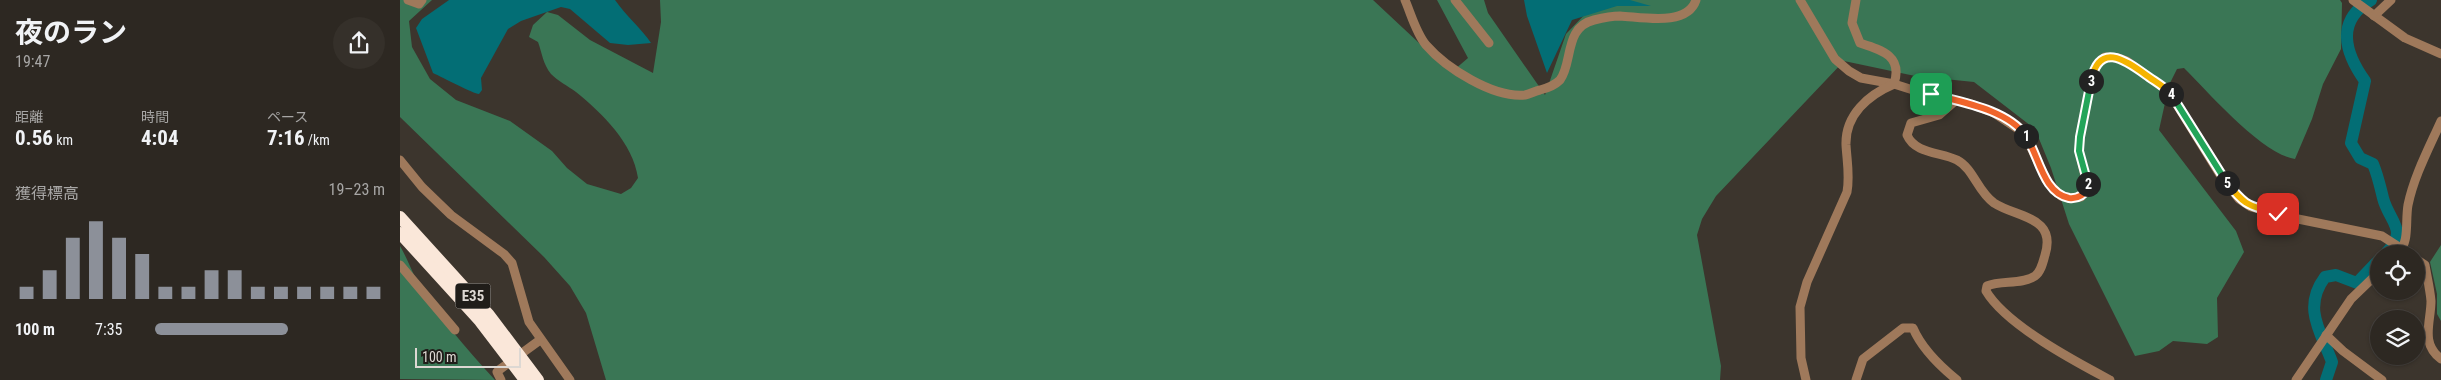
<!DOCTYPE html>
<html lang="ja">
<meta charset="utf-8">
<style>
:root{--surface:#2d2822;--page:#35302a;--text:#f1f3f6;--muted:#a7a6a5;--line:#484440;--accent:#8c9099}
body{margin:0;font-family:"Roboto Condensed","Noto Sans JP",sans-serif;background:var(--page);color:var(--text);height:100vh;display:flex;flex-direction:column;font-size:19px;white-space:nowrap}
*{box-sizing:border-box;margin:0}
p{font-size:16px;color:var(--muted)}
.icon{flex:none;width:28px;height:28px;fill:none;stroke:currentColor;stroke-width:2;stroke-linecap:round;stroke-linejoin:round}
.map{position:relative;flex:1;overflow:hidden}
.panel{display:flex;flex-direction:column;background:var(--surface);width:400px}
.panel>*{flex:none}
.fabs{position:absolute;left:1970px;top:245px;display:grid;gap:10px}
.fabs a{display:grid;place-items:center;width:55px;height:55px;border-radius:50%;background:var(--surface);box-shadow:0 1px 4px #0004,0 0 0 1px var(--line);font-size:25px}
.scale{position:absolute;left:15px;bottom:12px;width:106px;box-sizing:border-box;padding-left:5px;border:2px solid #ddd8d3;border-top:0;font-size:14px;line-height:18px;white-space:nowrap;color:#ddd8d3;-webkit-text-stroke:4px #201d19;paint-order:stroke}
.pin{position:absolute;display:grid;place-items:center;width:42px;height:42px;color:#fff;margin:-21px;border-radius:10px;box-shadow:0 2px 8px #0006}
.km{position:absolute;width:25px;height:25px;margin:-12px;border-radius:50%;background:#222;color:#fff;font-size:14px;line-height:25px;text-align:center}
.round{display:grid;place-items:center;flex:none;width:52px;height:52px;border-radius:26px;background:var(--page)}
.headline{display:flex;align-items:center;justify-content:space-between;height:85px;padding:0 15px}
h1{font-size:28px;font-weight:700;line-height:38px}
.stats{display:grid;grid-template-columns:repeat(3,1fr);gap:8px;height:85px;padding:5px 15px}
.stats div{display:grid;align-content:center}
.stats b{font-size:21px;font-weight:700}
.stats small{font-size:14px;font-weight:400}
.stats p{font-size:14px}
.chart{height:140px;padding:10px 15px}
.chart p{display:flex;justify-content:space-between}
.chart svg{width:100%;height:90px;margin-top:5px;stroke:var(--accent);stroke-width:6}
ul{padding:0 15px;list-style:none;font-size:16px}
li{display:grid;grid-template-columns:80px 60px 1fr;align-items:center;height:38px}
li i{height:12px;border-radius:6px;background:var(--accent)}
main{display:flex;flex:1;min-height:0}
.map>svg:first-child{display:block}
.forest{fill:#3a7655}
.water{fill:#036e75}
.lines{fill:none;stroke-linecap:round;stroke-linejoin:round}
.river{stroke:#036e75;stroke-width:12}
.minor{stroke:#9f795b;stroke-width:9}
.highway{stroke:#fae7d9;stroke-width:12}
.split-1-casing{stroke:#fff;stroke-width:10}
.split-2-casing{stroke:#fff;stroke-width:10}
.split-3-casing{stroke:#fff;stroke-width:10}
.split-4-casing{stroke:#fff;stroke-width:10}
.split-5-casing{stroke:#fff;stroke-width:10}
.split-6-casing{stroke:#fff;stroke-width:10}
.split-1{stroke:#f0652b;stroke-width:6}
.split-2{stroke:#f0652b;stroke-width:6}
.split-3{stroke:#22a559;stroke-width:6}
.split-4{stroke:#f5b400;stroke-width:6}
.split-5{stroke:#22a559;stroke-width:6}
.split-6{stroke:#f5b400;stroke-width:6}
.labels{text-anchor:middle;stroke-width:5;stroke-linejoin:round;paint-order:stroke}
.shield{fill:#201d19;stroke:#a4a09b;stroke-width:1}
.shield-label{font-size:15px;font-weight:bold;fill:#ddd8d3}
</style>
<main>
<section class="panel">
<div class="headline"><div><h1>夜のラン</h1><p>19:47</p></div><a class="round"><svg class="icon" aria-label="share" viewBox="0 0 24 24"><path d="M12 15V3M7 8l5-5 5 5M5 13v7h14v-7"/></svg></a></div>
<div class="stats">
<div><p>距離</p><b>0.56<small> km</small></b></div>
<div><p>時間</p><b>4:04</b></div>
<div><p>ペース</p><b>7:16<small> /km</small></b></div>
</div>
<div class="chart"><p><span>獲得標高</span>19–23 m</p>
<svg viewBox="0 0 160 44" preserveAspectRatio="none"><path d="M5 44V38M15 44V30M25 44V14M35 44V6M45 44V14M55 44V22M65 44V38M75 44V38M85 44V30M95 44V30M105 44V38M115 44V38M125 44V38M135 44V38M145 44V38M155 44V38"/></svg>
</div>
<ul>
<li><b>100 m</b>7:35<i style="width:58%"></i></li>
</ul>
</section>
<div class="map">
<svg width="2041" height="380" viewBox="0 0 2041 380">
<rect width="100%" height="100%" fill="#3c352d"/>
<g class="forest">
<path d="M 0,0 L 32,0 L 9,21 L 12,47 L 30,79 L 56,100 L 110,121 L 152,151 L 167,168 L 187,184 L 221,194 L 231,188 L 238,178 C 233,143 202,113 176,92 C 168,86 158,81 151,74 C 143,64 142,53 138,42 L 129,37 L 133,25 L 147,12 L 158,15 L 190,40 L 253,73 L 261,22 L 260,0 L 973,0 L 1034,57 L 1054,70 L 1068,58 L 1037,0 L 1084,0 L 1088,13 L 1145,95 L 1166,34 L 1190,9 L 1224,0 L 1940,0 L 1942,3 L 1941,49 L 1923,84 L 1912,119 L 1895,159 C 1863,155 1808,92 1784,68 L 1777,69 L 1769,85 L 1759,130 L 1836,231 L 1844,252 L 1817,298 L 1818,337 L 1807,344 L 1773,341 L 1759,351 L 1735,356 L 1669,224 L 1651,168 L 1635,129 L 1574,82 L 1515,76 L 1444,61 L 1316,196 L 1302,219 L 1297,235 L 1321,366 L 1320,380 L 206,380 L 186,313 L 170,286 L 144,257 L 0,117 Z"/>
<polygon points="2041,245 2041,321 2037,314 2037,294 2030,262"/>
<path d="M 0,246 C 6,256 10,267 15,277 C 36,315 66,348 95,380 L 0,379 Z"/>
</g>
<g class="water">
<path d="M 49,0 L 215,0 C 226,16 242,29 251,43 L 228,45 L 210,43 L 170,9 L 161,7 L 121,21 L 108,29 L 81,78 L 82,90 L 79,94 C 74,94 42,77 33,73 L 16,28 L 22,19 Z"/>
<polygon points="1124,0 1230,0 1251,6 1217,6 1172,20 1147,73 1127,16"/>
</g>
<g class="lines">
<g class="river">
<path d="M 1971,0 C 1935,21 1945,53 1965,81 L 1951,143 L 1960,158 L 1973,164 C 1978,176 1980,186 1983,198 C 1989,222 2010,230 1985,254"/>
<path d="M 1926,380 L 1932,362 C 1921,332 1902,308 1925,277 L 1936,275 L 1957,283 L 1979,260"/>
</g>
<g class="minor">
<polyline points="8,0 19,4 22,0"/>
<path d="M 1005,0 C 1011,14 1016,33 1026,45 C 1046,68 1093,98 1125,95 C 1130,94 1135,91 1140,90 C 1148,88 1154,86 1160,80 C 1173,63 1164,27 1194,20 C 1202,18 1212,16 1220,16 C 1242,17 1287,27 1296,0"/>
<polyline points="1055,0 1089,43"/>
<polyline points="1400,0 1435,59 1449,71 1461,78 1494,84 1513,90 1571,104 1594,113 1624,133 1647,181 1661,196 1673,198 1681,197 1688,188 1679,151 1680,137 1692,77 1698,63 1705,57 1718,58 1727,61 1769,92 1819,173 1839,199 1851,207 1898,219 1982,236 2010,254"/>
<polyline points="1953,0 2005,38 2041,54"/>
<polyline points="1974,16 1991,0"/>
<path d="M 1555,101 L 1539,115 L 1511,123 L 1507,135 C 1515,154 1541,152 1557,160 C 1574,169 1577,191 1594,203 C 1617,218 1657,216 1645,255 C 1643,262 1641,272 1635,276 C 1622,285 1601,280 1587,286 L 1586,291 C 1606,325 1676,362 1710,380"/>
<polyline points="0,160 22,187 51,215 104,254 112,263 129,322 170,380"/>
<path d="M 1998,254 C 2010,241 2005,222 2008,205 C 2014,176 2029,148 2041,121"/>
<path d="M 2016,259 L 2025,265 C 2027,277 2030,289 2031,301 C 2031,322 2020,343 2041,359"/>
<polyline points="0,265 55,330"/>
<polyline points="1926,335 1943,351 1982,380"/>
<polyline points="101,380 97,372 99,370 140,340"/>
<path d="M 1406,380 L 1401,358 L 1400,307 L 1407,282 L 1447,192 C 1450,176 1447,162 1446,145 C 1445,115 1468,95 1494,84 C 1503,56 1482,50 1460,43 L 1452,23 L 1456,0"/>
<path d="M 1456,380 L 1463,359 L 1503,328 L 1513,328 C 1521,347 1541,367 1557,380"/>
<polyline points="1896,380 1951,299 1979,272"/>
</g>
<g class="highway">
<polyline points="0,217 89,315 138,380"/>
<polyline points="0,233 80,321 125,380"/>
</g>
</g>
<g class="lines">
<defs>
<path id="split-1" d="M 1531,94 C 1560,102 1607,109 1626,136"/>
<path id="split-2" d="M 1626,136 C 1639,156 1643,193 1669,198 C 1678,199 1684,195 1688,188 L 1688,184"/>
<polyline id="split-3" points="1688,184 1679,151 1680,137 1691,81"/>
<path id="split-4" d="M 1691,81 C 1699,42 1724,59 1746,75 C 1754,81 1764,86 1771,94"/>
<polyline id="split-5" points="1771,94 1827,183"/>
<path id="split-6" d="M 1827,183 C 1849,210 1849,204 1878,214"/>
</defs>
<use href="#split-1" class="split-1-casing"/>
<use href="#split-2" class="split-2-casing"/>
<use href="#split-3" class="split-3-casing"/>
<use href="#split-4" class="split-4-casing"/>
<use href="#split-5" class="split-5-casing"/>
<use href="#split-6" class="split-6-casing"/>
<use href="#split-1" class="split-1"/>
<use href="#split-2" class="split-2"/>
<use href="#split-3" class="split-3"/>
<use href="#split-4" class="split-4"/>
<use href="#split-5" class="split-5"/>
<use href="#split-6" class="split-6"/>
</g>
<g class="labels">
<rect class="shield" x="55.5" y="283.5" width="35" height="25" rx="4"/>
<g class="shield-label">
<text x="73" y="301">E35</text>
</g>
</g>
</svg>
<div class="fabs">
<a><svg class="icon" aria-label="locate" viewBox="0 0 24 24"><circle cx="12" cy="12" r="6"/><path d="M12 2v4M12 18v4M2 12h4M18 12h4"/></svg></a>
<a><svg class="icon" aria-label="layers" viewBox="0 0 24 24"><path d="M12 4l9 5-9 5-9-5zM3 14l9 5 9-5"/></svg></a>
</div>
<div class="scale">100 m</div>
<div class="pin" style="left:1531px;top:94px;background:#1e9e55"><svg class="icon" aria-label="arrive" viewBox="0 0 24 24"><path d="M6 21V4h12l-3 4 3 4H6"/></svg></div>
<div class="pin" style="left:1878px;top:214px;background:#d93025"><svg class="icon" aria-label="check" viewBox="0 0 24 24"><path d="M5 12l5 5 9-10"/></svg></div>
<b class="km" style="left:1626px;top:136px">1</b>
<b class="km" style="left:1688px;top:184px">2</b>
<b class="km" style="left:1691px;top:81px">3</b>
<b class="km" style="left:1771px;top:94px">4</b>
<b class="km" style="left:1827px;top:183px">5</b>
</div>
</main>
